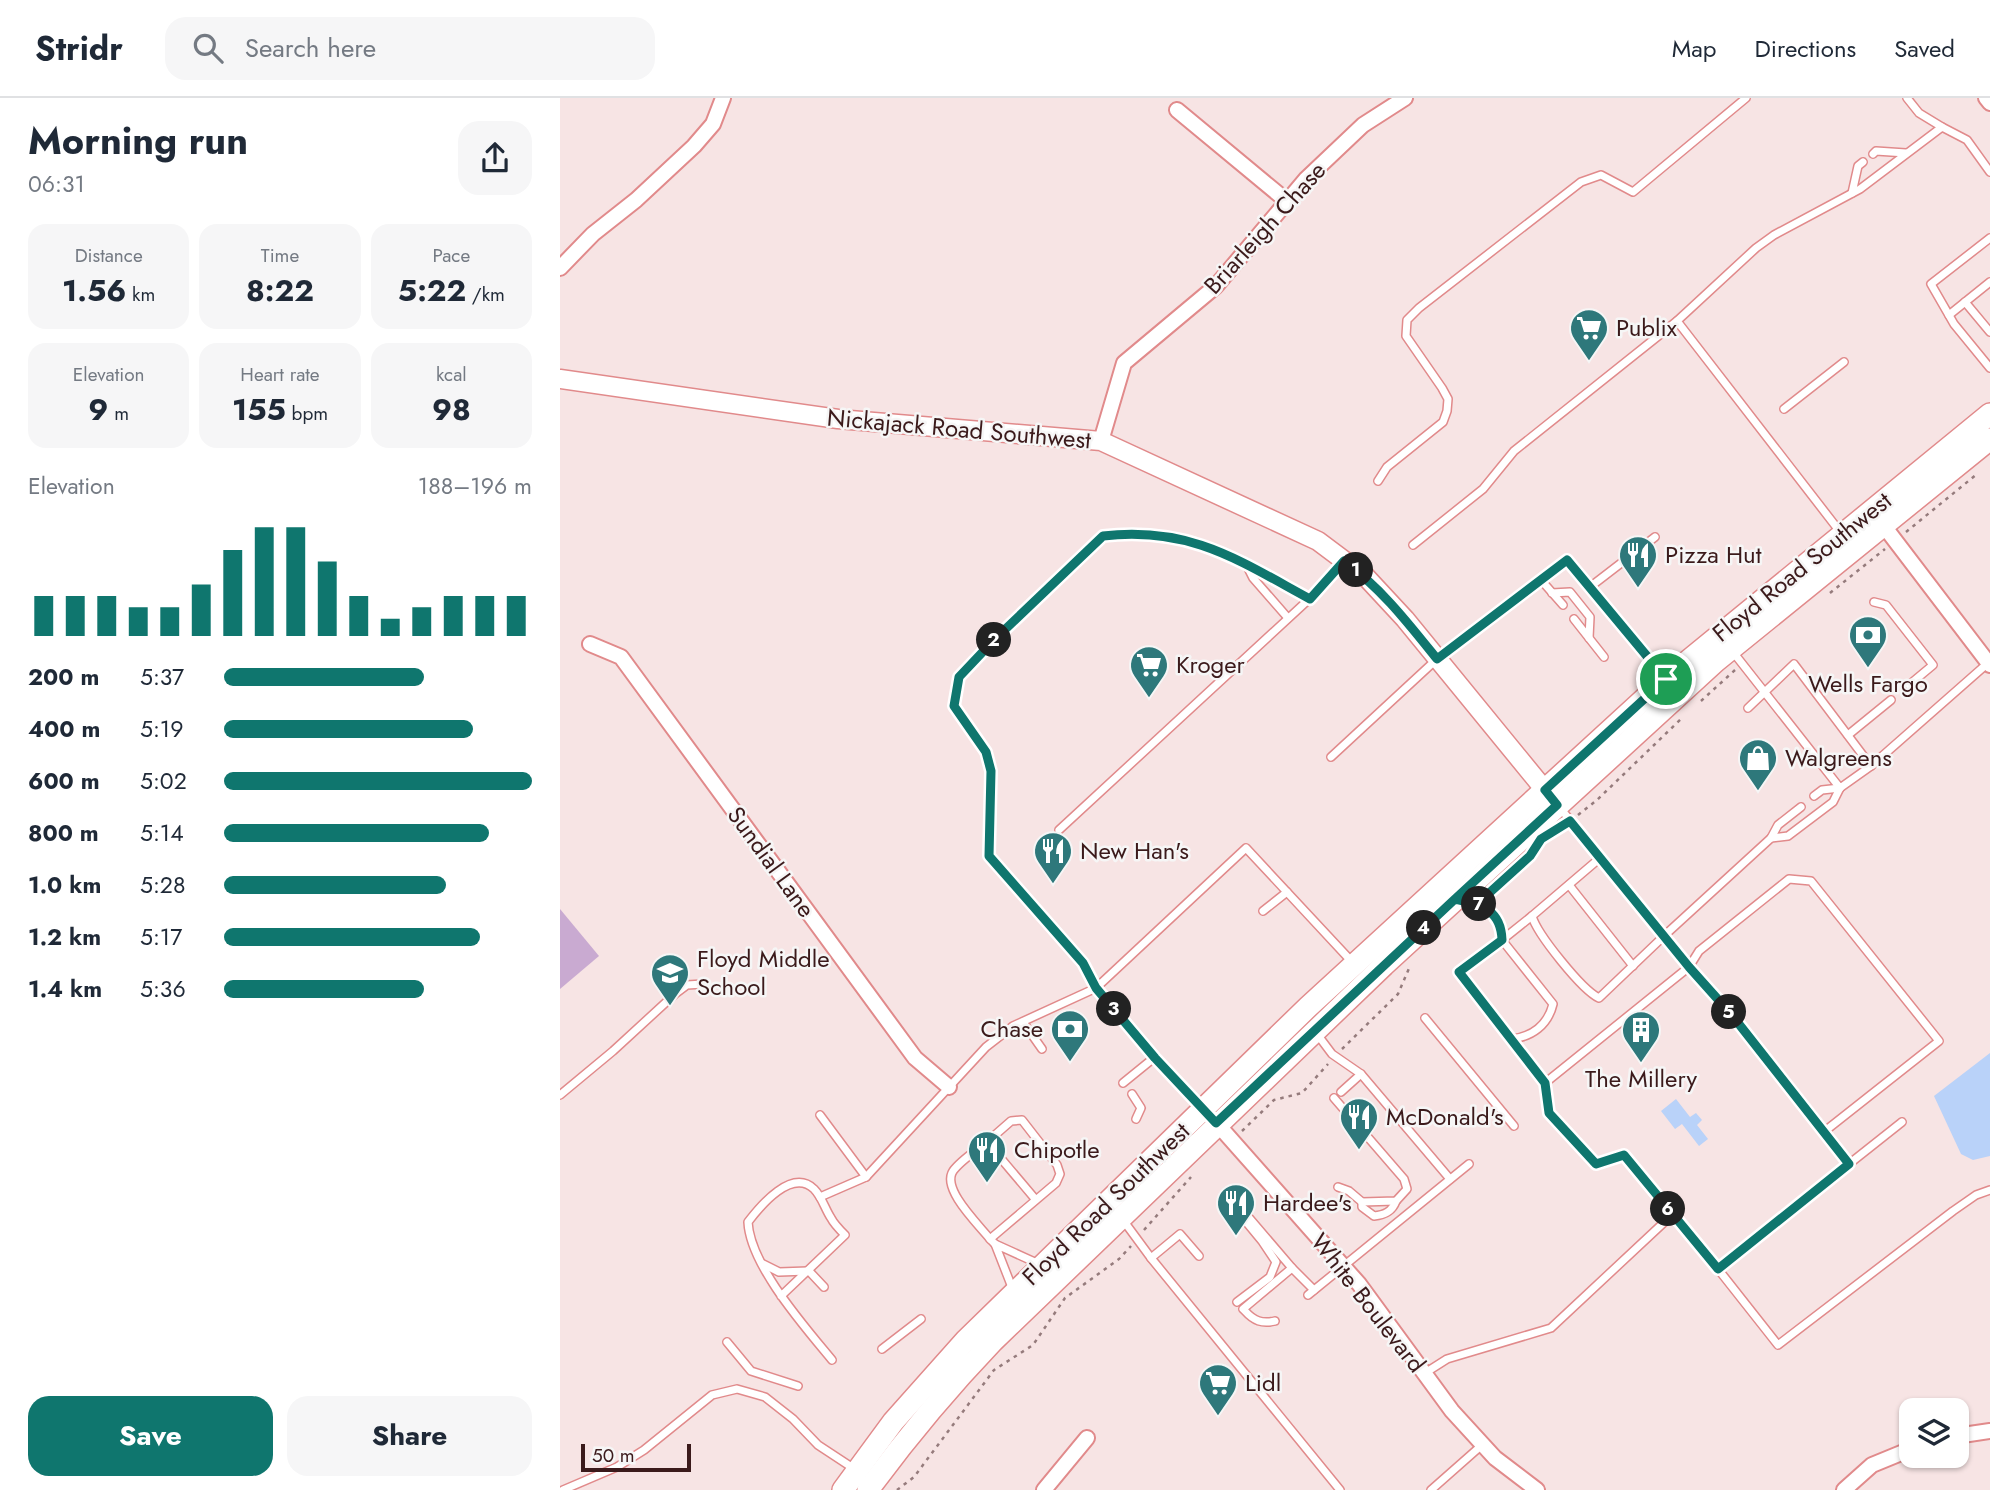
<!DOCTYPE html>
<meta charset="utf-8">
<style>
:root{--surface:#fff;--page:#f6f6f7;--text:#1f2937;--muted:#747a83;--line:#e0e1e3;--accent:#0f766e}
body{margin:0;font-family:Jost,sans-serif;background:var(--page);color:var(--text);height:100vh;display:flex;flex-direction:column;font-size:26px;white-space:nowrap}
*{box-sizing:border-box;margin:0}
p{font-size:23px;color:var(--muted)}
.icon{flex:none;width:38px;height:38px;fill:none;stroke:currentColor;stroke-width:2;stroke-linecap:round;stroke-linejoin:round}
.map{position:relative;flex:1;overflow:hidden}
.sheet{display:flex;flex-direction:column;background:var(--surface);width:560px}
.sheet>*{flex:none}
.fabs{position:absolute;left:1339px;top:1300px;display:grid;gap:14px}
.fabs a{display:grid;place-items:center;width:70px;height:70px;border-radius:14px;background:var(--surface);box-shadow:0 2px 5px #0004;font-size:35px}
.scale{position:absolute;left:21px;bottom:18px;width:110px;box-sizing:border-box;padding-left:7px;border:4px solid #3b1a1b;border-top:0;font-size:19px;line-height:24px;white-space:nowrap;color:#3b1a1b;-webkit-text-stroke:5px #f6f6f6;paint-order:stroke}
.pin{position:absolute;display:grid;place-items:center;width:60px;height:60px;color:#fff;margin:-30px;border:4px solid #fff;border-radius:50%;box-shadow:0 2px 7px #0007}
.km{position:absolute;width:35px;height:35px;margin:-18px;border-radius:50%;background:#222;color:#fff;font-size:19px;line-height:35px;text-align:center}
.round{display:grid;place-items:center;flex:none;width:74px;height:74px;border-radius:21px;background:var(--page)}
.summary{display:flex;align-items:center;justify-content:space-between;height:119px;padding:0 28px}
h1{font-size:38px;font-weight:700;line-height:52px}
.stats{display:grid;grid-template-columns:repeat(3,1fr);gap:10px;height:119px;padding:7px 28px}
.stats div{display:grid;align-content:center;border-radius:18px;background:var(--page);text-align:center}
.stats b{font-size:30px;font-weight:700}
.stats small{font-size:19px;font-weight:400}
.stats p{font-size:19px}
.chart{height:196px;padding:14px 28px}
.chart p{display:flex;justify-content:space-between}
.chart svg{width:100%;height:126px;margin-top:7px;stroke:var(--accent);stroke-width:6}
.button{display:flex;gap:14px;margin-top:auto;padding:14px 28px}
.button a{flex:1;height:80px;border-radius:21px;background:var(--accent);color:#fff;font-size:28px;font-weight:700;line-height:80px;text-align:center}
.button a+a{background:var(--page);color:var(--text)}
ul{padding:0 28px;list-style:none;font-size:23px}
li{display:grid;grid-template-columns:112px 84px 1fr;align-items:center;height:52px}
li i{height:18px;border-radius:9px;background:var(--accent)}
header{display:flex;align-items:center;gap:42px;box-sizing:border-box;height:98px;padding:0 35px;background:var(--surface);border-bottom:2px solid var(--line)}
header strong{font-size:33px}
nav{display:flex;gap:38px;margin-inline-start:auto;font-size:24px}
.search{width:490px;height:63px;background:var(--page);display:flex;align-items:center;gap:18px;box-sizing:border-box;padding:0 24px;border-radius:21px;color:var(--muted);font-size:26px}
main{display:flex;flex:1;min-height:0}
.map>svg:first-child{display:block}
.green{fill:#c9aad1}
.water{fill:#b9d2f9}
.lines{fill:none;stroke-linecap:round;stroke-linejoin:round}
.service-casing{stroke:#e18a8b;stroke-width:10}
.minor-casing{stroke:#e18a8b;stroke-width:18}
.tertiary-casing{stroke:#e18a8b;stroke-width:21}
.secondary-casing{stroke:#e18a8b;stroke-width:24}
.path{stroke:#957b7c;stroke-width:2.5;stroke-dasharray:3.5 5;stroke-linecap:butt}
.service{stroke:#fff;stroke-width:7}
.minor{stroke:#fff;stroke-width:14}
.tertiary{stroke:#fff;stroke-width:18}
.secondary{stroke:#fff;stroke-width:21}
.route-casing{stroke:#fff;stroke-width:14}
.route{stroke:#0f766e;stroke-width:9}
.labels{text-anchor:middle;stroke-width:5;stroke-linejoin:round;paint-order:stroke}
.street-label{font-size:24px;fill:#3b1a1b;stroke:#f6f6f6}
.poi-label{font-size:24px;fill:#3b1a1b;stroke:#f6f6f6;text-anchor:start}
</style>
<header>
<strong>Stridr</strong>
<div class="search"><svg class="icon" aria-label="search" viewBox="0 0 24 24"><circle cx="10" cy="10" r="6"/><path d="M15 15l6 6"/></svg>Search here</div>
<nav><a>Map</a><a>Directions</a><a>Saved</a></nav>
</header>
<main>
<section class="sheet">
<div class="summary"><div><h1>Morning run</h1><p>06:31</p></div><a class="round"><svg class="icon" aria-label="share" viewBox="0 0 24 24"><path d="M12 15V3M7 8l5-5 5 5M5 13v7h14v-7"/></svg></a></div>
<div class="stats">
<div><p>Distance</p><b>1.56<small> km</small></b></div>
<div><p>Time</p><b>8:22</b></div>
<div><p>Pace</p><b>5:22<small> /km</small></b></div>
</div>
<div class="stats">
<div><p>Elevation</p><b>9<small> m</small></b></div>
<div><p>Heart rate</p><b>155<small> bpm</small></b></div>
<div><p>kcal</p><b>98</b></div>
</div>
<div class="chart"><p><span>Elevation</span>188–196 m</p>
<svg viewBox="0 0 160 44" preserveAspectRatio="none"><path d="M5 44V30M15 44V30M25 44V30M35 44V34M45 44V34M55 44V26M65 44V14M75 44V6M85 44V6M95 44V18M105 44V30M115 44V38M125 44V34M135 44V30M145 44V30M155 44V30"/></svg>
</div>
<ul>
<li><b>200 m</b>5:37<i style="width:65%"></i></li>
<li><b>400 m</b>5:19<i style="width:81%"></i></li>
<li><b>600 m</b>5:02<i style="width:100%"></i></li>
<li><b>800 m</b>5:14<i style="width:86%"></i></li>
<li><b>1.0 km</b>5:28<i style="width:72%"></i></li>
<li><b>1.2 km</b>5:17<i style="width:83%"></i></li>
<li><b>1.4 km</b>5:36<i style="width:65%"></i></li>
</ul>
<div class="button"><a>Save</a><a>Share</a></div>
</section>
<div class="map">
<svg width="1430" height="1392" viewBox="0 0 1430 1392">
<rect width="100%" height="100%" fill="#f7e4e4"/>
<polygon class="green" points="0,811 39,858 0,891"/>
<g class="water">
<polygon points="1430,955 1430,1058 1413,1062 1401,1056 1374,998"/>
<polygon points="1116,1001 1130,1019 1136,1015 1142,1022 1137,1027 1148,1041 1139,1048 1122,1026 1115,1031 1101,1013"/>
</g>
<g class="lines">
<defs>
<g id="service">
<polyline points="1347,0 1359,15 1382,29"/>
<polyline points="1313,56 1316,53 1346,55"/>
<polyline points="1292,95 1298,68 1303,64"/>
<polyline points="1430,140 1371,186 1394,226 1430,270"/>
<polyline points="1405,204 1430,234"/>
<polyline points="1389,217 1430,184"/>
<polyline points="1224,311 1284,264"/>
<polyline points="818,383 827,369 883,324 887,313 888,301 882,290 846,238 847,222 859,210 1021,84 1041,77 1073,94 1186,0"/>
<polyline points="1281,435 1117,223 1196,150 1214,137 1300,91 1382,29 1407,42 1430,74"/>
<polyline points="853,447 923,391 954,353 1117,223"/>
<polyline points="686,466 693,480 728,520"/>
<polyline points="981,482 1003,507"/>
<polyline points="1030,489 1095,439"/>
<polyline points="992,495 1010,494 1030,519 1029,540"/>
<path d="M 750,501 C 678,462 630,428 543,438 L 434,542 L 399,579 L 394,608 L 426,654 L 431,673 L 429,758 L 523,865 L 536,890 L 686,750 L 794,866"/>
<polyline points="1314,504 1326,507 1373,567 1349,587"/>
<polyline points="1014,521 1044,559"/>
<polyline points="1173,554 1280,690 1311,668 1428,565"/>
<polyline points="1188,610 1234,566 1311,668"/>
<polyline points="1288,637 1331,602"/>
<polyline points="771,659 877,561 1007,462 1105,580"/>
<polyline points="1254,698 1262,692 1280,690"/>
<polyline points="1000,710 1105,837 1211,740 1228,738 1273,704 1280,690"/>
<polyline points="499,732 759,492 784,463"/>
<polyline points="1211,740 1218,727 1241,709"/>
<polyline points="1009,787 1073,868"/>
<path d="M 899,802 C 925,807 941,813 942,842"/>
<polyline points="703,813 727,794"/>
<polyline points="942,842 972,818"/>
<polyline points="865,920 954,1028"/>
<polyline points="463,924 482,951"/>
<polyline points="757,936 772,956 801,976 890,1081"/>
<polyline points="497,938 504,933 516,929 521,933"/>
<path d="M 951,941 C 972,939 988,927 993,906 L 942,842 L 899,874 L 985,985 L 1129,869 L 1139,853 L 1229,781 L 1251,783 L 1379,943 L 1265,1033 C 1234,994 1203,953 1170,915 C 1148,889 1124,865 1105,837 L 1039,900 C 1022,892 977,836 972,818 L 1040,760"/>
<polyline points="563,985 595,959"/>
<polyline points="985,985 989,1015 1036,1066 1064,1057 1158,1171"/>
<polyline points="781,994 801,976"/>
<polyline points="572,996 581,1010 576,1021"/>
<polyline points="0,997 53,953 115,896 127,887 143,886"/>
<polyline points="774,1000 844,1081 847,1091 836,1103 802,1104 789,1093 778,1089"/>
<polyline points="260,1017 306,1079"/>
<polyline points="1265,1033 1289,1066 1158,1171 1218,1247 1393,1113 1416,1097 1430,1092"/>
<path d="M 427,1044 C 417,1052 401,1062 393,1073 C 381,1091 419,1127 430,1141"/>
<polyline points="1289,1066 1342,1024"/>
<polyline points="667,1094 732,1170 754,1192"/>
<polyline points="664,1097 702,1143 716,1164 710,1179 677,1204"/>
<polyline points="260,1099 306,1079 426,949 453,928 536,890 595,959 641,1008"/>
<path d="M 802,1104 L 802,1109 L 814,1118 C 824,1117 832,1114 836,1103"/>
<polyline points="563,1122 591,1160 620,1136 639,1158"/>
<polyline points="435,1146 430,1141 496,1085 500,1076 497,1067 462,1022 451,1023 427,1044 476,1102"/>
<polyline points="591,1160 780,1392"/>
<polyline points="203,1166 219,1174 248,1173"/>
<polyline points="249,1173 264,1189"/>
<polyline points="453,1192 435,1146 479,1166"/>
<polyline points="748,1197 909,1066"/>
<path d="M 221,1198 L 285,1137 C 280,1132 274,1126 271,1120 C 265,1111 262,1099 254,1091 C 232,1070 201,1107 188,1124 C 190,1167 244,1228 272,1262"/>
<polyline points="683,1211 732,1170"/>
<path d="M 685,1213 C 694,1223 702,1226 715,1223"/>
<polyline points="167,1244 191,1273 238,1288"/>
<polyline points="322,1251 361,1221"/>
<polyline points="865,1275 887,1261 991,1230 1113,1116"/>
<polyline points="3,1392 57,1369 84,1352 152,1297 177,1291 205,1299 233,1321 258,1347 296,1372"/>
<polyline points="871,1392 922,1347"/>
</g>
<g id="minor">
<polyline points="1426,0 1430,5"/>
<polyline points="617,12 728,104"/>
<polyline points="0,170 33,136 76,102 134,48 153,26 163,0"/>
<polyline points="541,343 564,265 656,188 746,81 803,27 845,0"/>
<polyline points="1324,428 1430,567"/>
<polyline points="30,546 61,559 355,960 389,989"/>
<polyline points="652,1020 799,1186 892,1313 935,1360 977,1392"/>
<polyline points="1396,1338 1430,1333"/>
<polyline points="484,1392 527,1340"/>
<polyline points="1284,1392 1312,1367 1351,1351"/>
</g>
<polyline id="tertiary" points="0,281 278,321 541,343 758,443 806,479 845,521 993,702"/>
<g id="secondary">
<polyline points="283,1392 333,1324 406,1242 748,909 1106,581 1430,316"/>
<path d="M 308,1392 C 347,1339 388,1290 433,1243 L 824,867 L 1156,563 L 1430,341"/>
</g>
</defs>
<use href="#service" class="service-casing"/>
<use href="#minor" class="minor-casing"/>
<use href="#tertiary" class="tertiary-casing"/>
<use href="#secondary" class="secondary-casing"/>
<g class="path">
<polyline points="1346,434 1417,376"/>
<polyline points="1270,495 1325,451"/>
<polyline points="1141,603 1175,572"/>
<polyline points="1018,717 1037,702 1121,621"/>
<polyline points="782,951 838,896 850,868"/>
<polyline points="682,1033 714,1002 742,995 768,966"/>
<polyline points="584,1132 631,1079"/>
<polyline points="337,1392 354,1379 434,1272 473,1247 505,1200 559,1161 571,1148"/>
</g>
<use href="#service" class="service"/>
<use href="#minor" class="minor"/>
<use href="#tertiary" class="tertiary"/>
<use href="#secondary" class="secondary"/>
</g>
<g class="lines">
<defs>
<path id="route" d="M 1106,581 L 1007,462 L 877,561 C 848,525 821,490 784,463 L 750,501 C 678,462 630,428 543,438 L 434,542 L 399,579 L 394,608 L 426,654 L 431,673 L 429,758 L 523,865 L 536,890 L 595,960 L 656,1025 L 895,801 L 917,806 L 970,758 L 981,741 L 1010,723 L 1129,869 L 1171,916 L 1289,1066 L 1158,1171 L 1064,1057 L 1036,1066 L 989,1015 L 985,985 L 899,874 L 942,842 C 941,811 921,807 895,801 L 997,707 L 985,692 L 1106,581"/>
</defs>
<use href="#route" class="route-casing"/>
<use href="#route" class="route"/>
</g>
<defs>
<symbol id="supermarket-pin" viewBox="-11 -11 22 30"><path d="M0 17L-7.5 6A9.5 9.5 0 1 1 7.5 6Z" fill="#2e787b" stroke="#f6f6f6"/><path d="M-6-5.5h2.5l.6 2H6L4.5 2H-2.5L-4.4-4H-6ZM-1.5 3.2a1.3 1.3 0 1 0 .1 0ZM3 3.2a1.3 1.3 0 1 0 .1 0Z" fill="#fff"/></symbol>
<symbol id="restaurant-pin" viewBox="-11 -11 22 30"><path d="M0 17L-7.5 6A9.5 9.5 0 1 1 7.5 6Z" fill="#2e787b" stroke="#f6f6f6"/><path d="M-5-6h1v4h1v-4h1v4h1v-4h1v5L-1.5 .5V6h-2V.5L-5-1ZM5-6V6H3V1.5H1.5Q1.5-4 5-6Z" fill="#fff"/></symbol>
<symbol id="bank-pin" viewBox="-11 -11 22 30"><path d="M0 17L-7.5 6A9.5 9.5 0 1 1 7.5 6Z" fill="#2e787b" stroke="#f6f6f6"/><path d="M-6-4H6V4H-6ZM0-2.3a2.3 2.3 0 1 0 0 4.6a2.3 2.3 0 1 0 0-4.6Z" fill="#fff"/></symbol>
<symbol id="shop-pin" viewBox="-11 -11 22 30"><path d="M0 17L-7.5 6A9.5 9.5 0 1 1 7.5 6Z" fill="#2e787b" stroke="#f6f6f6"/><path d="M-5-2.5h2.3a2.7 3.5 0 0 1 5.4 0H5L5.5 6h-11ZM-1.5-2.5h3a1.5 2.3 0 0 0-3 0Z" fill="#fff"/></symbol>
<symbol id="school-pin" viewBox="-11 -11 22 30"><path d="M0 17L-7.5 6A9.5 9.5 0 1 1 7.5 6Z" fill="#2e787b" stroke="#f6f6f6"/><path d="M0-5L7-2L0 1L-7-2ZM-4 1L0 2.5L4 1V4Q0 6-4 4Z" fill="#fff"/></symbol>
<symbol id="building-pin" viewBox="-11 -11 22 30"><path d="M0 17L-7.5 6A9.5 9.5 0 1 1 7.5 6Z" fill="#2e787b" stroke="#f6f6f6"/><path d="M-4-6H4V6H1V3H-1V6H-4ZM-2.5-4.3h1.7v1.8h-1.7ZM.8-4.3h1.7v1.8H.8ZM-2.5-1h1.7V.8h-1.7ZM.8-1h1.7V.8H.8Z" fill="#fff"/></symbol>
</defs>
<g fill-rule="evenodd">
<use href="#supermarket-pin" x="1007" y="208" width="44" height="60"/>
<use href="#restaurant-pin" x="1056" y="435" width="44" height="60"/>
<use href="#bank-pin" x="1286" y="515" width="44" height="60"/>
<use href="#supermarket-pin" x="567" y="545" width="44" height="60"/>
<use href="#shop-pin" x="1176" y="638" width="44" height="60"/>
<use href="#restaurant-pin" x="471" y="731" width="44" height="60"/>
<use href="#school-pin" x="88" y="853" width="44" height="60"/>
<use href="#bank-pin" x="488" y="909" width="44" height="60"/>
<use href="#building-pin" x="1059" y="910" width="44" height="60"/>
<use href="#restaurant-pin" x="777" y="997" width="44" height="60"/>
<use href="#restaurant-pin" x="405" y="1030" width="44" height="60"/>
<use href="#restaurant-pin" x="654" y="1083" width="44" height="60"/>
<use href="#supermarket-pin" x="636" y="1263" width="44" height="60"/>
</g>
<g class="labels">
<g class="street-label">
<text transform="translate(705 130) rotate(-48)" y="8">Briarleigh Chase</text>
<text transform="translate(399 331) rotate(5)" y="8">Nickajack Road Southwest</text>
<text transform="translate(1242 469) rotate(-39)" y="8">Floyd Road Southwest</text>
<text transform="translate(211 764) rotate(54)" y="8">Sundial Lane</text>
<text transform="translate(546 1106) rotate(-44)" y="8">Floyd Road Southwest</text>
<text transform="translate(808 1205) rotate(52)" y="8">White Boulevard</text>
</g>
<g class="poi-label">
<text x="1056" y="238">Publix</text>
<text x="1105" y="465">Pizza Hut</text>
<text x="616" y="575">Kroger</text>
<text x="1308" y="594" text-anchor="middle">Wells Fargo</text>
<text x="1225" y="668">Walgreens</text>
<text x="520" y="761">New Han's</text>
<text x="137" y="869">Floyd Middle<tspan x="137" dy="28">School</tspan></text>
<text x="483" y="939" text-anchor="end">Chase</text>
<text x="1081" y="989" text-anchor="middle">The Millery</text>
<text x="826" y="1027">McDonald's</text>
<text x="454" y="1060">Chipotle</text>
<text x="703" y="1113">Hardee's</text>
<text x="685" y="1293">Lidl</text>
</g>
</g>
</svg>
<div class="fabs">
<a><svg class="icon" aria-label="layers" viewBox="0 0 24 24"><path d="M12 4l9 5-9 5-9-5zM3 14l9 5 9-5"/></svg></a>
</div>
<div class="scale">50 m</div>
<div class="pin" style="left:1106px;top:581px;background:#1e9e55"><svg class="icon" aria-label="arrive" viewBox="0 0 24 24"><path d="M6 21V4h12l-3 4 3 4H6"/></svg></div>
<b class="km" style="left:796px;top:472px">1</b>
<b class="km" style="left:434px;top:542px">2</b>
<b class="km" style="left:554px;top:911px">3</b>
<b class="km" style="left:864px;top:830px">4</b>
<b class="km" style="left:1169px;top:914px">5</b>
<b class="km" style="left:1108px;top:1111px">6</b>
<b class="km" style="left:919px;top:806px">7</b>
</div>
</main>
